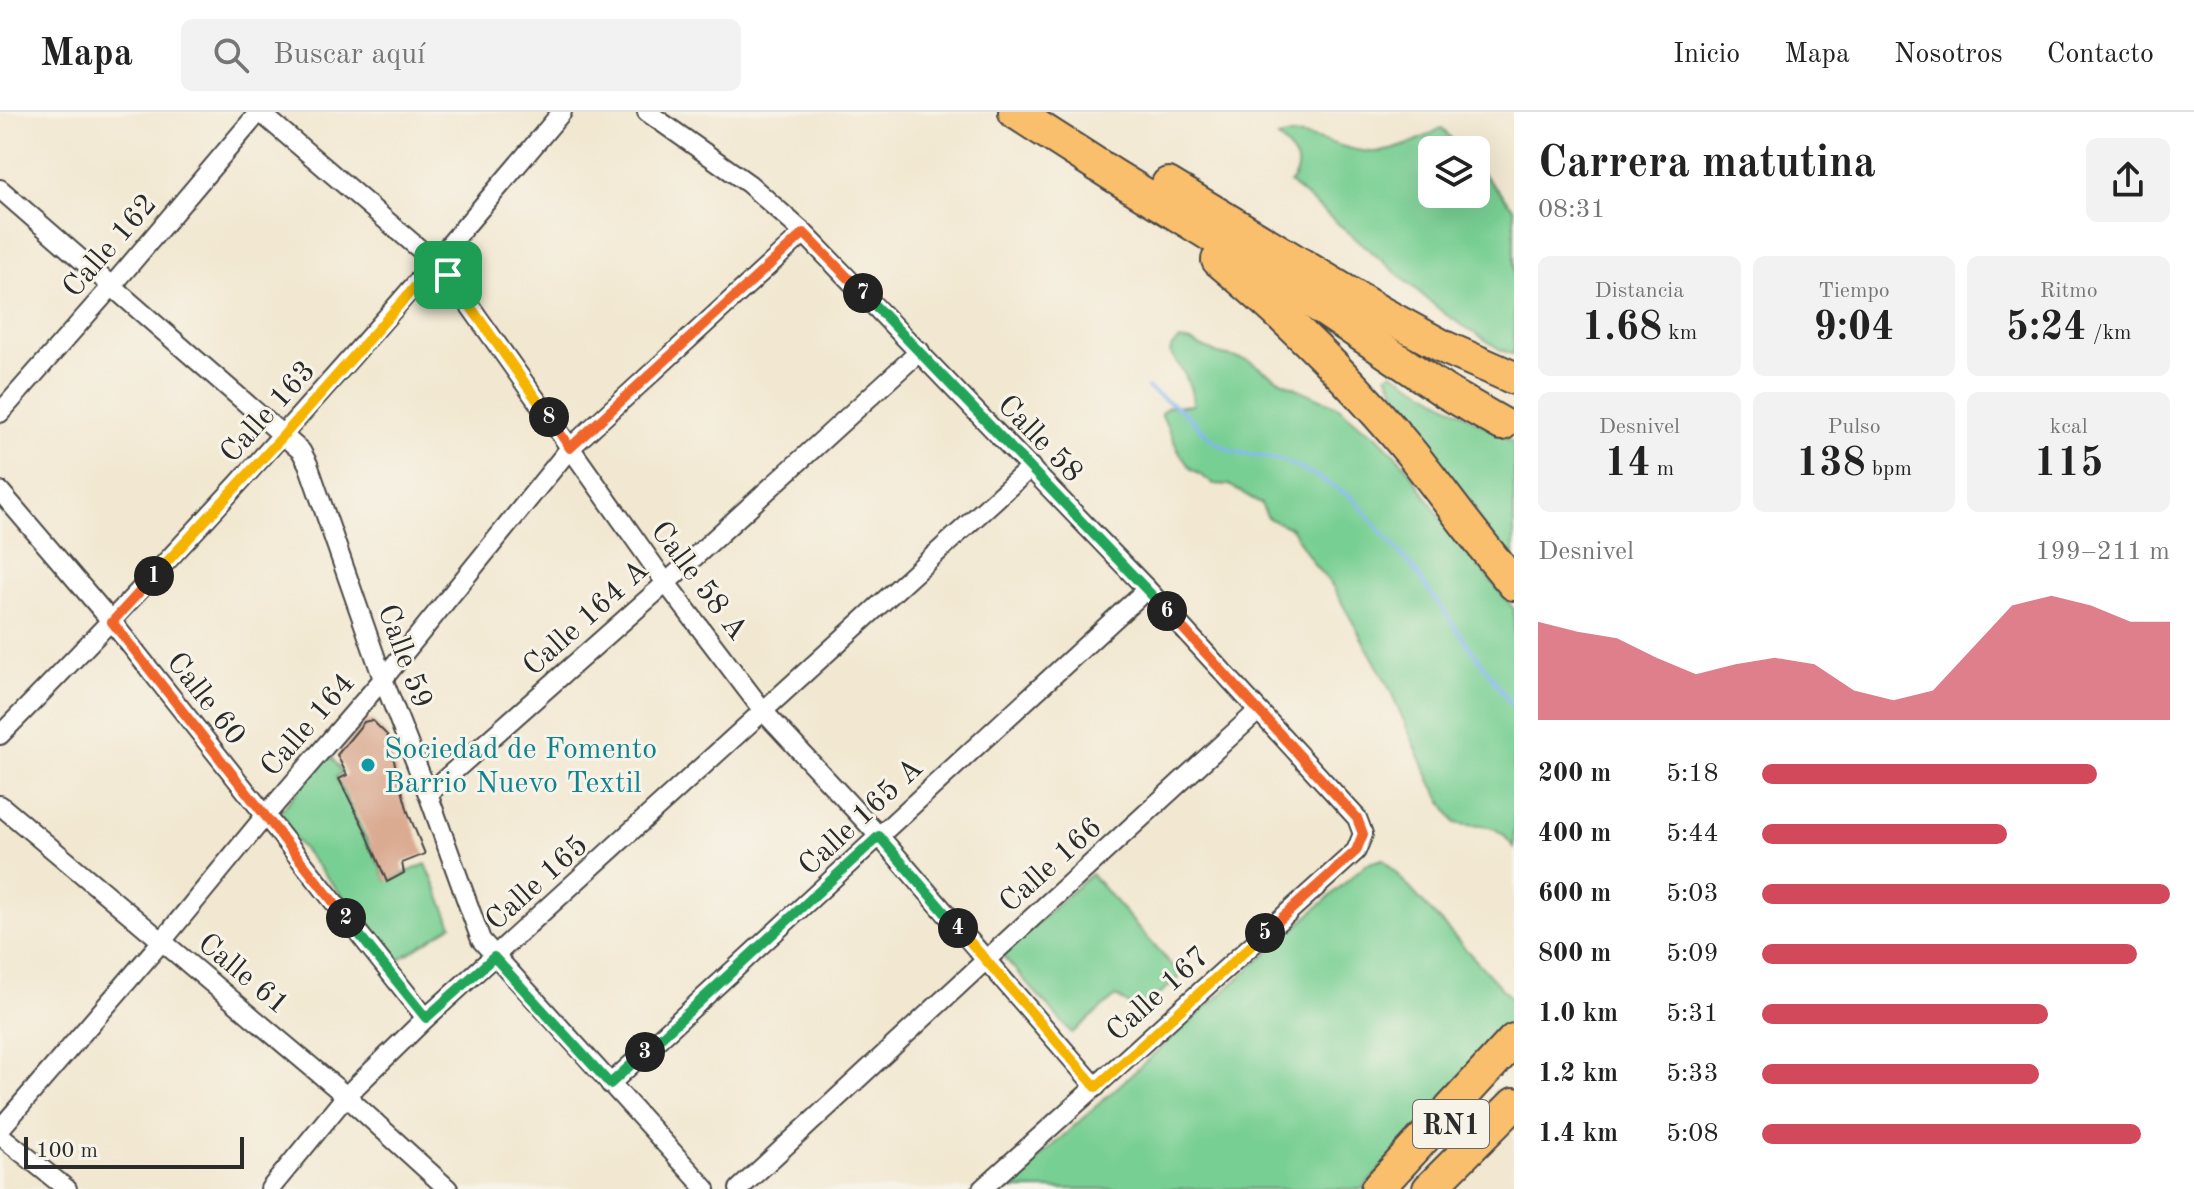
<!DOCTYPE html>
<html lang="es">
<meta charset="utf-8">
<style>
:root{--surface:#fff;--page:#f2f2f2;--text:#222;--muted:#767676;--line:#e0e0e0;--accent:#d1495b}
body{margin:0;font-family:"Old Standard TT",serif;background:var(--page);color:var(--text);height:100vh;display:flex;flex-direction:column;font-size:30px;white-space:nowrap}
*{box-sizing:border-box;margin:0}
p{font-size:26px;color:var(--muted)}
.icon{flex:none;width:44px;height:44px;fill:none;stroke:currentColor;stroke-width:2;stroke-linecap:round;stroke-linejoin:round}
.map{position:relative;flex:1;overflow:hidden}
.sheet{display:flex;flex-direction:column;background:var(--surface);width:680px}
.sheet>*{flex:none}
.fabs{position:absolute;left:1418px;top:24px;display:grid;gap:16px}
.fabs a{display:grid;place-items:center;width:72px;height:72px;border-radius:12px;background:var(--surface);box-shadow:0 8px 32px #0002;font-size:40px}
.scale{position:absolute;left:24px;bottom:20px;width:220px;box-sizing:border-box;padding-left:8px;border:4px solid #2b2b2b;border-top:0;font-size:22px;line-height:28px;white-space:nowrap;color:#2b2b2b;-webkit-text-stroke:6px #f7f3e8;paint-order:stroke}
.pin{position:absolute;display:grid;place-items:center;width:68px;height:68px;color:#fff;margin:-34px;border-radius:16px;box-shadow:0 4px 12px #0006}
.km{position:absolute;width:40px;height:40px;margin:-20px;border-radius:50%;background:#222;color:#fff;font-size:22px;line-height:40px;text-align:center}
.round{display:grid;place-items:center;flex:none;width:84px;height:84px;border-radius:12px;background:var(--page)}
.head{display:flex;align-items:center;justify-content:space-between;height:136px;padding:0 24px}
h1{font-size:44px;font-weight:800;line-height:60px}
.stats{display:grid;grid-template-columns:repeat(3,1fr);gap:12px;height:136px;padding:8px 24px}
.stats div{display:grid;align-content:center;border-radius:12px;background:var(--page);text-align:center}
.stats b{font-size:40px;font-weight:800}
.stats small{font-size:22px;font-weight:400}
.stats p{font-size:22px}
.chart{height:224px;padding:16px 24px}
.chart p{display:flex;justify-content:space-between}
.chart svg{width:100%;height:144px;margin-top:8px;fill:var(--accent);opacity:.7}
ul{padding:0 24px;list-style:none;font-size:26px}
li{display:grid;grid-template-columns:128px 96px 1fr;align-items:center;height:60px}
li i{height:20px;border-radius:10px;background:var(--accent)}
header{display:flex;align-items:center;gap:48px;box-sizing:border-box;height:112px;padding:0 40px;background:var(--surface);border-bottom:2px solid var(--line)}
header strong{font-size:38px}
nav{display:flex;gap:44px;margin-inline-start:auto;font-size:28px}
.search{width:560px;height:72px;background:var(--page);display:flex;align-items:center;gap:20px;box-sizing:border-box;padding:0 28px;border-radius:12px;color:var(--muted);font-size:30px}
main{display:flex;flex:1;min-height:0}
.map>svg:first-child{display:block}
.green{fill:#78cf93;stroke:#527d5f;stroke-width:2}
.lines{fill:none;stroke-linecap:round;stroke-linejoin:round}
.stream{stroke:#7fb5ee;stroke-width:4}
.building{fill:#daaa91}
.motorway-tunnel{stroke:#cac2b0;stroke-width:32;stroke-dasharray:32 16;stroke-linecap:butt}
.minor-casing{stroke:#494744;stroke-width:22}
.motorway-casing{stroke:#494744;stroke-width:36}
.minor{stroke:#fff;stroke-width:18}
.motorway{stroke:#f9bf6d;stroke-width:32}
.split-1-casing{stroke:#fff;stroke-width:16}
.split-2-casing{stroke:#fff;stroke-width:16}
.split-3-casing{stroke:#fff;stroke-width:16}
.split-4-casing{stroke:#fff;stroke-width:16}
.split-5-casing{stroke:#fff;stroke-width:16}
.split-6-casing{stroke:#fff;stroke-width:16}
.split-7-casing{stroke:#fff;stroke-width:16}
.split-8-casing{stroke:#fff;stroke-width:16}
.split-9-casing{stroke:#fff;stroke-width:16}
.split-1{stroke:#f5b400;stroke-width:10}
.split-2{stroke:#f0652b;stroke-width:10}
.split-3{stroke:#22a559;stroke-width:10}
.split-4{stroke:#22a559;stroke-width:10}
.split-5{stroke:#f5b400;stroke-width:10}
.split-6{stroke:#f0652b;stroke-width:10}
.split-7{stroke:#22a559;stroke-width:10}
.split-8{stroke:#f0652b;stroke-width:10}
.split-9{stroke:#f5b400;stroke-width:10}
.culture-dot{fill:#0f9aa8;stroke:#f7f3e8;stroke-width:3}
.labels{text-anchor:middle;stroke-width:6;stroke-linejoin:round;paint-order:stroke}
.shield{fill:#f7f3e8;stroke:#686764;stroke-width:2}
.shield-label{font-size:28px;font-weight:bold;fill:#2b2b2b}
.street-label{font-size:30px;fill:#2b2b2b;stroke:#f7f3e8}
.culture-label{font-size:30px;fill:#0d838f;stroke:#f7f3e8;text-anchor:start}
</style>
<header>
<strong>Mapa</strong>
<div class="search"><svg class="icon" aria-label="search" viewBox="0 0 24 24"><circle cx="10" cy="10" r="6"/><path d="M15 15l6 6"/></svg>Buscar aquí</div>
<nav><a>Inicio</a><a>Mapa</a><a>Nosotros</a><a>Contacto</a></nav>
</header>
<main>
<div class="map">
<svg width="1514" height="1077" viewBox="0 0 1514 1077">
<rect width="100%" height="100%" fill="#f7f3e8"/>
<filter id="ink" filterUnits="userSpaceOnUse"><feTurbulence type="fractalNoise" baseFrequency=".0125" numOctaves="2"/><feDisplacementMap in="SourceGraphic" scale="16" xChannelSelector="R" yChannelSelector="G"/><feConvolveMatrix kernelMatrix="1 2 1 2 8 2 1 2 1" color-interpolation-filters="sRGB"/></filter>
<filter id="wash" filterUnits="userSpaceOnUse"><feTurbulence type="fractalNoise" baseFrequency=".006" numOctaves="4" result="noise"/><feDisplacementMap in="SourceGraphic" scale="32" xChannelSelector="R" yChannelSelector="G"/><feGaussianBlur stdDeviation="1.8" result="paint"/><feColorMatrix in="noise" values="0 0 0 0 0 0 0 0 0 0 0 0 0 0 0 0 0 1.4 0 .05"/><feComposite in="paint" operator="in"/></filter>
<g filter="url(#wash)">
<rect width="100%" height="100%" fill="#f2e8d1"/>
<g class="green">
<path d="M 1442,16 L 1461,38 L 1432,38 L 1432,82 L 1476,82 L 1476,54 L 1514,97 L 1514,243 L 1501,238 L 1445,202 L 1290,71 C 1306,51 1293,41 1278,26 C 1310,16 1339,39 1371,40 C 1396,41 1420,27 1442,16 Z"/>
<path d="M 1180,228 L 1192,230 L 1218,242 L 1247,248 L 1283,270 L 1339,295 L 1361,314 L 1375,322 L 1405,353 L 1445,412 L 1514,497 L 1514,736 C 1493,706 1486,718 1455,711 L 1432,672 L 1388,573 L 1332,473 L 1315,454 L 1291,416 L 1268,406 L 1261,392 L 1229,373 L 1214,372 L 1190,356 L 1179,340 L 1161,301 L 1168,295 L 1193,293 C 1192,271 1183,258 1170,241 L 1172,234 Z"/>
<polygon points="1392,260 1514,331 1514,455 1454,374 1416,315 1387,263"/>
<polygon points="329,641 342,661 336,665 387,769 426,752 452,813 397,849 276,705"/>
<polygon points="1383,747 1514,890 1514,911 1508,923 1362,1077 1004,1077 1366,752"/>
<polygon points="1091,762 1181,864 1139,900 1116,884 1072,921 1002,843"/>
</g>
<g class="lines">
<polyline class="stream" points="1147,276 1181,298 1215,330 1232,339 1281,348 1314,363 1353,386 1412,455 1514,596"/>
</g>
<g id="blocks">
<polygon class="building" points="372,608 387,623 408,700 425,742 402,751 404,761 387,770 364,716 339,667 347,663 337,643 364,610"/>
</g>
</g>
<g filter="url(#ink)">
<use href="#blocks" fill-opacity="0" stroke="#494744" stroke-width="2"/>
<g class="lines">
<polyline class="motorway-tunnel" points="1512,295 1514,296"/>
<defs>
<g id="minor">
<polyline points="260,0 436,151 448,163 666,471 764,600 879,724 1096,975"/>
<polyline points="647,0 749,72 804,121 1147,477 1357,706 1363,722 1356,739 982,1077"/>
<polyline points="0,77 301,339 308,352 383,567 428,682 481,828 706,1077"/>
<polyline points="0,301 112,174 259,0"/>
<polyline points="0,379 112,510 426,906"/>
<path d="M 0,623 C 197,424 382,215 562,0"/>
<polyline points="428,682 666,471 920,239"/>
<polyline points="0,693 346,984 448,1077"/>
<polyline points="610,972 1147,477"/>
<polyline points="0,1017 162,829 265,704 383,567 570,336 804,121"/>
<polyline points="0,1023 67,1077"/>
<polyline points="270,1077 346,984 426,906 1031,355"/>
<polyline points="739,1077 986,848 1258,599"/>
</g>
<g id="motorway">
<polyline points="1015,0 1113,63 1235,138 1446,280 1502,312"/>
<polyline points="1168,72 1378,199 1446,236 1514,266"/>
<path d="M 1218,148 C 1290,208 1352,269 1412,342 C 1446,385 1478,430 1514,472"/>
<polyline points="1377,1077 1514,928"/>
<polyline points="1429,1077 1514,992"/>
</g>
</defs>
<use href="#minor" class="minor-casing"/>
<use href="#motorway" class="motorway-casing"/>
<use href="#minor" class="minor"/>
<use href="#motorway" class="motorway"/>
</g>
</g>
<g class="lines" filter="url(#ink)">
<defs>
<polyline id="split-1" points="154,464 284,323 436,151 448,163"/>
<polyline id="split-2" points="154,464 112,510 346,806"/>
<polyline id="split-3" points="346,806 426,906 494,845 610,972 645,940"/>
<polyline id="split-4" points="645,940 879,724 958,816"/>
<polyline id="split-5" points="958,816 1096,975 1265,821"/>
<polyline id="split-6" points="1167,499 1357,706 1363,722 1356,739 1265,821"/>
<polyline id="split-7" points="863,181 1167,499"/>
<polyline id="split-8" points="549,305 570,336 804,121 863,181"/>
<polyline id="split-9" points="448,163 549,305"/>
</defs>
<use href="#split-1" class="split-1-casing"/>
<use href="#split-2" class="split-2-casing"/>
<use href="#split-3" class="split-3-casing"/>
<use href="#split-4" class="split-4-casing"/>
<use href="#split-5" class="split-5-casing"/>
<use href="#split-6" class="split-6-casing"/>
<use href="#split-7" class="split-7-casing"/>
<use href="#split-8" class="split-8-casing"/>
<use href="#split-9" class="split-9-casing"/>
<use href="#split-1" class="split-1"/>
<use href="#split-2" class="split-2"/>
<use href="#split-3" class="split-3"/>
<use href="#split-4" class="split-4"/>
<use href="#split-5" class="split-5"/>
<use href="#split-6" class="split-6"/>
<use href="#split-7" class="split-7"/>
<use href="#split-8" class="split-8"/>
<use href="#split-9" class="split-9"/>
</g>
<circle class="culture-dot" cx="368" cy="653" r="8"/>
<g class="labels">
<rect class="shield" x="1413" y="988" width="76" height="48" rx="6"/>
<g class="shield-label">
<text x="1451" y="1022">RN1</text>
</g>
<g class="street-label">
<text transform="translate(109 133) rotate(-49)" y="10">Calle 162</text>
<text transform="translate(267 299) rotate(-48)" y="10">Calle 163</text>
<text transform="translate(1041 326) rotate(46)" y="10">Calle 58</text>
<text transform="translate(700 468) rotate(53)" y="10">Calle 58 A</text>
<text transform="translate(585 505) rotate(-42)" y="10">Calle 164 A</text>
<text transform="translate(406 544) rotate(70)" y="10">Calle 59</text>
<text transform="translate(207 586) rotate(52)" y="10">Calle 60</text>
<text transform="translate(307 612) rotate(-49)" y="10">Calle 164</text>
<text transform="translate(860 704) rotate(-43)" y="10">Calle 165 A</text>
<text transform="translate(1050 752) rotate(-42)" y="10">Calle 166</text>
<text transform="translate(536 770) rotate(-42)" y="10">Calle 165</text>
<text transform="translate(244 861) rotate(40)" y="10">Calle 61</text>
<text transform="translate(1157 881) rotate(-42)" y="10">Calle 167</text>
</g>
<g class="culture-label">
<text x="384" y="646">Sociedad de Fomento<tspan x="384" dy="34">Barrio Nuevo Textil</tspan></text>
</g>
</g>
</svg>
<div class="fabs">
<a><svg class="icon" aria-label="layers" viewBox="0 0 24 24"><path d="M12 4l9 5-9 5-9-5zM3 14l9 5 9-5"/></svg></a>
</div>
<div class="scale">100 m</div>
<div class="pin" style="left:448px;top:163px;background:#1e9e55"><svg class="icon" aria-label="arrive" viewBox="0 0 24 24"><path d="M6 21V4h12l-3 4 3 4H6"/></svg></div>
<b class="km" style="left:154px;top:464px">1</b>
<b class="km" style="left:346px;top:806px">2</b>
<b class="km" style="left:645px;top:940px">3</b>
<b class="km" style="left:958px;top:816px">4</b>
<b class="km" style="left:1265px;top:821px">5</b>
<b class="km" style="left:1167px;top:499px">6</b>
<b class="km" style="left:863px;top:181px">7</b>
<b class="km" style="left:549px;top:305px">8</b>
</div>
<section class="sheet">
<div class="head"><div><h1>Carrera matutina</h1><p>08:31</p></div><a class="round"><svg class="icon" aria-label="share" viewBox="0 0 24 24"><path d="M12 15V3M7 8l5-5 5 5M5 13v7h14v-7"/></svg></a></div>
<div class="stats">
<div><p>Distancia</p><b>1.68<small> km</small></b></div>
<div><p>Tiempo</p><b>9:04</b></div>
<div><p>Ritmo</p><b>5:24<small> /km</small></b></div>
</div>
<div class="stats">
<div><p>Desnivel</p><b>14<small> m</small></b></div>
<div><p>Pulso</p><b>138<small> bpm</small></b></div>
<div><p>kcal</p><b>115</b></div>
</div>
<div class="chart"><p><span>Desnivel</span>199–211 m</p>
<svg viewBox="0 0 160 44" preserveAspectRatio="none"><path d="M0 44V14L10 17L20 19L30 25L40 30L50 27L60 25L70 27L80 35L90 38L100 35L110 22L120 9L130 6L140 9L150 14L160 14V44z"/></svg>
</div>
<ul>
<li><b>200 m</b>5:18<i style="width:82%"></i></li>
<li><b>400 m</b>5:44<i style="width:60%"></i></li>
<li><b>600 m</b>5:03<i style="width:100%"></i></li>
<li><b>800 m</b>5:09<i style="width:92%"></i></li>
<li><b>1.0 km</b>5:31<i style="width:70%"></i></li>
<li><b>1.2 km</b>5:33<i style="width:68%"></i></li>
<li><b>1.4 km</b>5:08<i style="width:93%"></i></li>
</ul>
</section>
</main>
